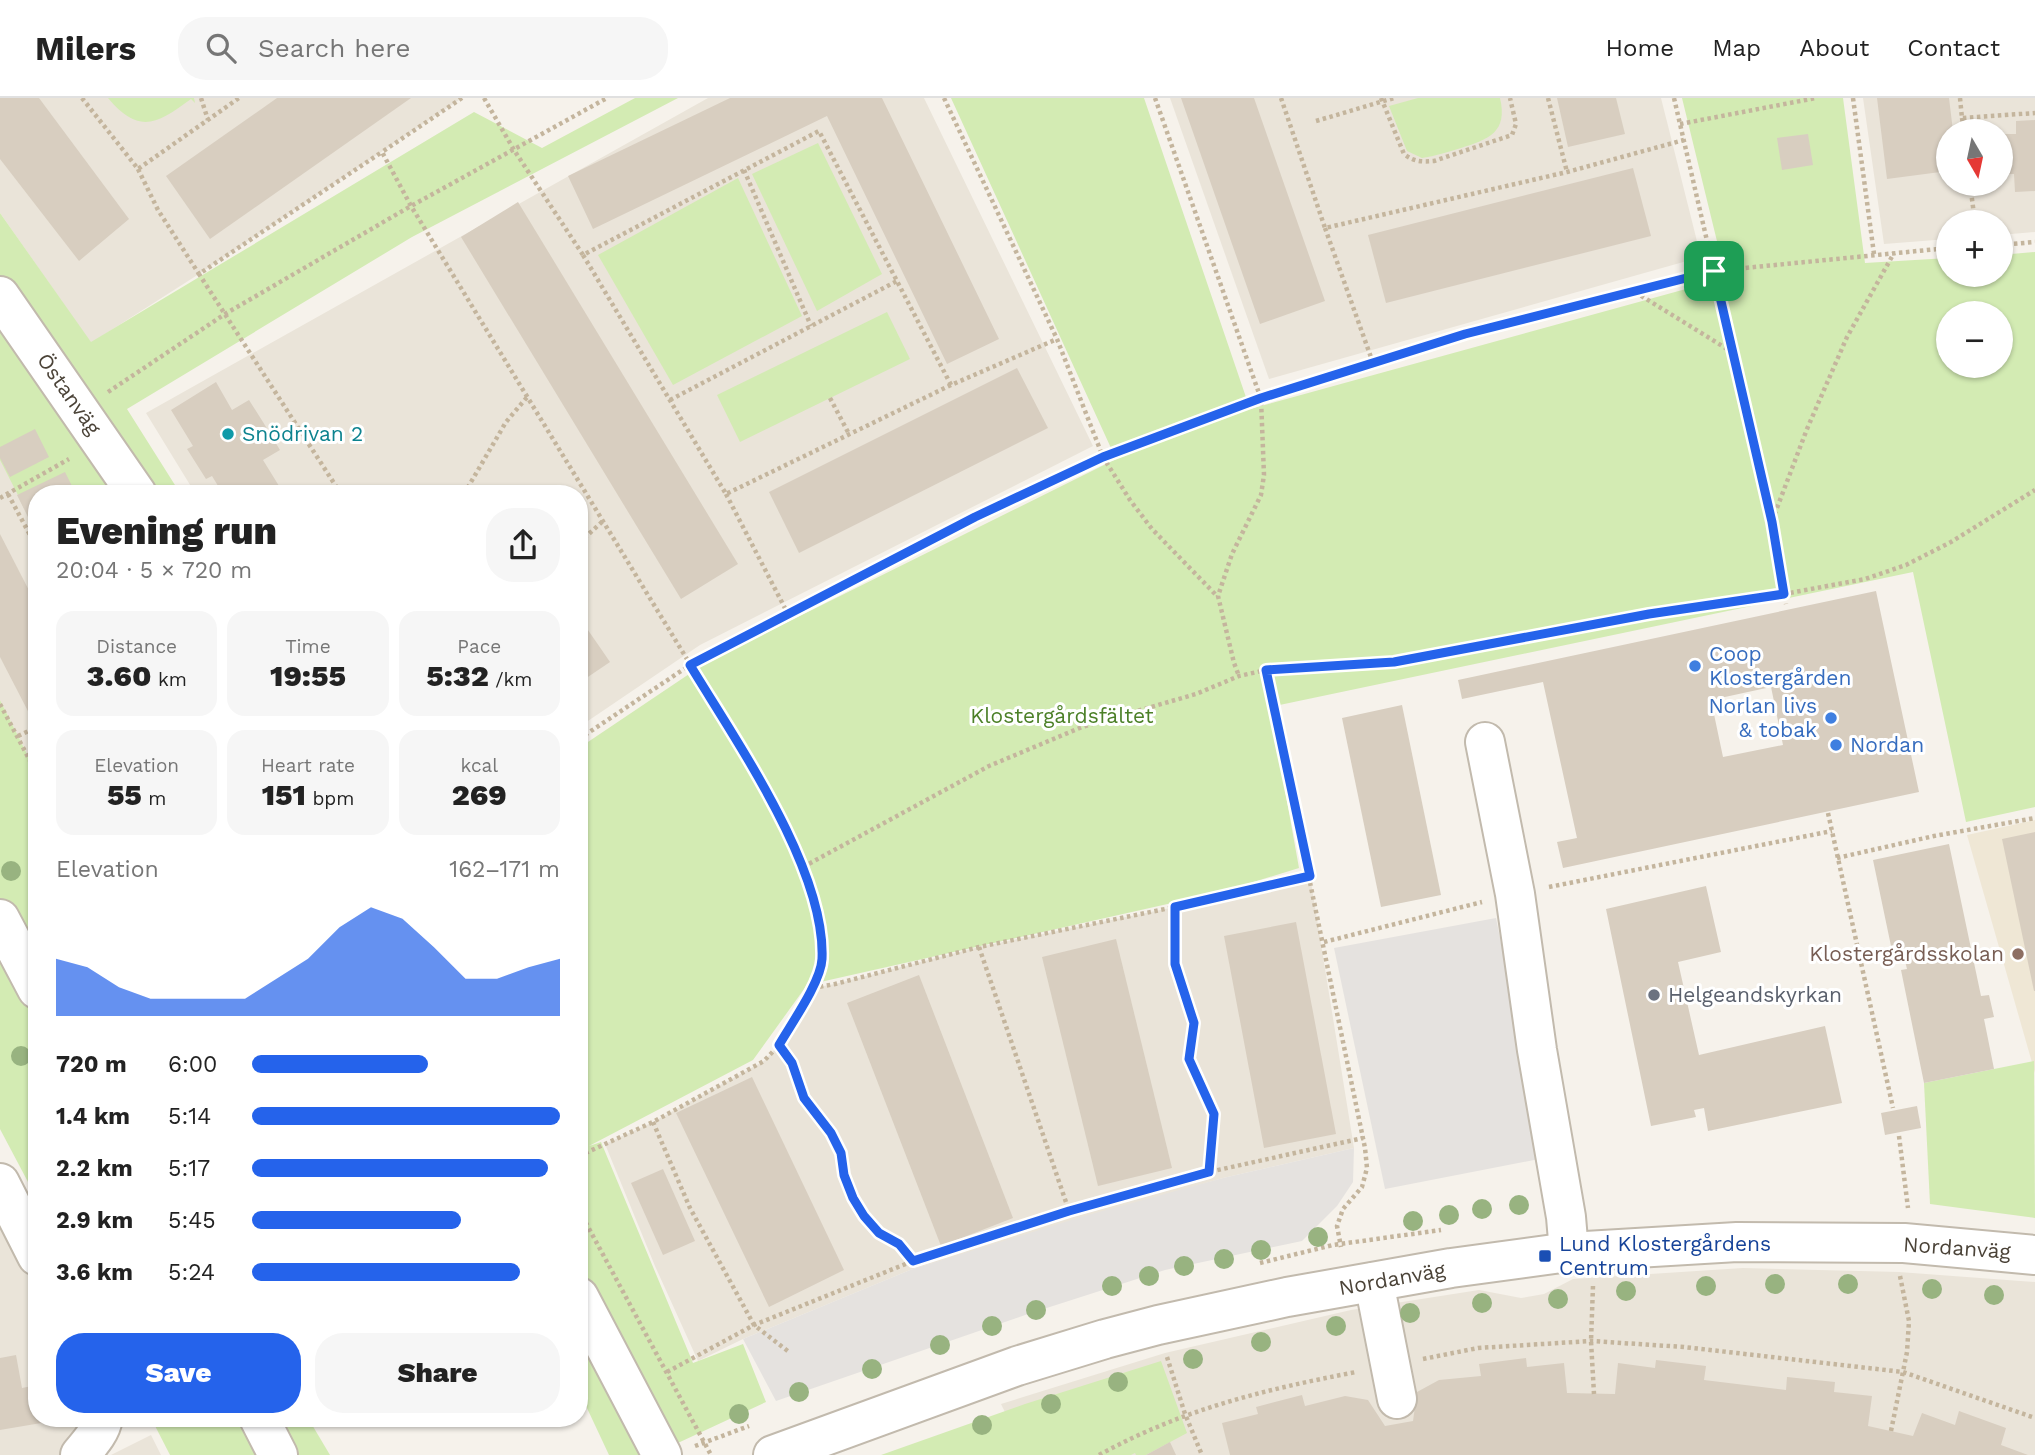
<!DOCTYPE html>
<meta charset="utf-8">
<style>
:root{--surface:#fff;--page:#f6f6f6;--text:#222;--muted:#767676;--line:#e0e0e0;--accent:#2563eb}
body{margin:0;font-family:"Work Sans",sans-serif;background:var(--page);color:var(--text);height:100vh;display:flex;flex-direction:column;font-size:26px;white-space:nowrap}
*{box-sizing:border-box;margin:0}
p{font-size:23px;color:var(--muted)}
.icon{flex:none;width:38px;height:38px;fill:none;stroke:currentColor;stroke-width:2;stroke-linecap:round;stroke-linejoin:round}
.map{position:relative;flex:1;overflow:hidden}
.drawer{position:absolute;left:28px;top:387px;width:560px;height:942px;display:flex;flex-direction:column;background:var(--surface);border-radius:28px;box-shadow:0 2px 5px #0004}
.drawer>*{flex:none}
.needle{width:46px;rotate:171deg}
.fabs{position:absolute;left:1936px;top:21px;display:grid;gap:14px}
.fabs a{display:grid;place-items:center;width:77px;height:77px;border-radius:50%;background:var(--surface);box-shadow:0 2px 5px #0004;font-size:35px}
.pin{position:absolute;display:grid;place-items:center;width:60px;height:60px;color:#fff;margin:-30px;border-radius:14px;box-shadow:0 4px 10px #0006}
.round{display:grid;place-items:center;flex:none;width:74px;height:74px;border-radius:28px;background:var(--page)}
.overview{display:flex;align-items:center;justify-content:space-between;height:119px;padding:0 28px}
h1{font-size:38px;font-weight:800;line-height:52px}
.stats{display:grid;grid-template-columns:repeat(3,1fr);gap:10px;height:119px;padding:7px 28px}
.stats div{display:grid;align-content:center;border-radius:18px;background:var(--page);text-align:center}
.stats b{font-size:30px;font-weight:800}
.stats small{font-size:19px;font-weight:400}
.stats p{font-size:19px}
.chart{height:196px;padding:14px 28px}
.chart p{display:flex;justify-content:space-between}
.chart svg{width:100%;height:126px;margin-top:7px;fill:var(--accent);opacity:.7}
.primary-button{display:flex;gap:14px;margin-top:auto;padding:14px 28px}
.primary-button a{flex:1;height:80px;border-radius:28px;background:var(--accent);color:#fff;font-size:28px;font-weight:800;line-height:80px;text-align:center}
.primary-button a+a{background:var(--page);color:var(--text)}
ul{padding:0 28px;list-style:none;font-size:23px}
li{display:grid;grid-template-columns:112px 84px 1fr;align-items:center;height:52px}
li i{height:18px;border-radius:9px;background:var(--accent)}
header{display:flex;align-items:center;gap:42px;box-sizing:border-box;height:98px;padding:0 35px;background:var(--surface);border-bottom:2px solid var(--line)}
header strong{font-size:33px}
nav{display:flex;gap:38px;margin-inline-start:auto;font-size:24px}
.search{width:490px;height:63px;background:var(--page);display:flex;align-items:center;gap:18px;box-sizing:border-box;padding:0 24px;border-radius:28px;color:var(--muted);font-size:26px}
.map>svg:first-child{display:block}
.residential{fill:#eae4d9;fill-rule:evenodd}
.education{fill:#efe7d5}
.green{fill:#d3ebb3;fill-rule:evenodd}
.parking{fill:#e5e2df}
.building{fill:#d8cec0;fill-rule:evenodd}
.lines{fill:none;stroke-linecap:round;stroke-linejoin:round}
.minor-casing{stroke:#c2baad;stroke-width:42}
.path{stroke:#c4b59d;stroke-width:4.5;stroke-dasharray:3.5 3.5;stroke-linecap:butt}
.minor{stroke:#fff;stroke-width:38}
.tree{fill:#98b380}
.route-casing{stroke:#fff;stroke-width:14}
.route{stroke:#2563eb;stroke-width:9}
.culture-dot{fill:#0f9aa8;stroke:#fff;stroke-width:2.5}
.shop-dot{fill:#3f7fe0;stroke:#fff;stroke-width:2.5}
.education-dot{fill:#8d6e63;stroke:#fff;stroke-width:2.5}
.worship-dot{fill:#6b7280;stroke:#fff;stroke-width:2.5}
.transit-dot{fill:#1a4fb4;stroke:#fff;stroke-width:2.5}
.labels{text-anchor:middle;stroke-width:6;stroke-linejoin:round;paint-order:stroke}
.street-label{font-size:21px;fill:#4b4338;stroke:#fff}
.culture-label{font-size:21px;fill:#0d838f;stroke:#fff;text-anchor:start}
.shop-label{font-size:21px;fill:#366cbe;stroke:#fff;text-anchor:start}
.park-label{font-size:21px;fill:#4c8028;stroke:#fff}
.education-label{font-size:21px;fill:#785e54;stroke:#fff;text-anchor:end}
.worship-label{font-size:21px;fill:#5b616d;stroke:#fff;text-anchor:start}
.transit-label{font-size:21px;fill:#164399;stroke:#fff;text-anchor:start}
</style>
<header>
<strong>Milers</strong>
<div class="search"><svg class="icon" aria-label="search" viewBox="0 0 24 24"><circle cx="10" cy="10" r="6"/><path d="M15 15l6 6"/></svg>Search here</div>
<nav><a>Home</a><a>Map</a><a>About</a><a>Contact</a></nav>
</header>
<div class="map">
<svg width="2035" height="1357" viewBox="0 0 2035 1357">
<rect width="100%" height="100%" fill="#f6f2eb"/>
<g class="residential">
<polygon points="0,0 462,0 199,176 91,245 0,115"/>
<polygon points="708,0 924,0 1093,348 700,547 579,629 579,396 195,395 146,315"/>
<polygon points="1170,0 1661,0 1701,159 1269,281"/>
<path d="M 1863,0 L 2035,0 L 2035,134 L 2000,137 L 2000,124 L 1948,124 L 1948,141 L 1884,146 ZM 1948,33 L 2000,33 L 2000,86 L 1948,86 Z"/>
<polygon points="0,237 37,396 37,676 0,602"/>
<polygon points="1310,778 1354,1050 1223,1080 910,1172 743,1241 698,1263 655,1168 605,1046 653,1024 764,963 779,947 812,890 835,886 979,849 1175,809"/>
<polygon points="0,1118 37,1190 37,1320 86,1320 82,1336 61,1357 0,1357"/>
<polygon points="1743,1170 1899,1174 2035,1184 2035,1357 1026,1357 1001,1306 1165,1255 1351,1212 1479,1192 1521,1200 1544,1196 1573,1181"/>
<polygon points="151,1337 161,1357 111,1357"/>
</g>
<polygon class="education" points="2035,722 2035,975 1967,737"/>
<g class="green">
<path d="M 108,0 L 194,0 L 195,5 L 191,1 C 157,26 139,37 108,0 Z"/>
<polygon points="635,0 678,0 412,139 127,311 180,395 37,396 37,434 0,362 0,115 91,244 474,14 542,50"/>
<path d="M 951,0 L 1144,0 L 1250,311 L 1726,180 L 1682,0 L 1843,0 L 1865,165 L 1948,160 L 1948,177 L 2000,177 L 2000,157 L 2035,154 L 2035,709 L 1966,724 L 1913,474 L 1270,609 L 1299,770 L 1221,794 L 807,887 L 753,962 L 589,1048 L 601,1044 L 693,1265 L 743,1246 L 766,1304 L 652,1357 L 609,1357 L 579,1293 L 579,650 L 707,564 L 1116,361 ZM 1948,215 L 2000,215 L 2000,268 L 1948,268 Z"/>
<path d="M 1418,0 L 1500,0 C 1508,34 1489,41 1461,50 C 1448,54 1435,58 1422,60 L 1407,53 L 1389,8 Z"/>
<polygon points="818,45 882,176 817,213 752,76"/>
<polygon points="738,80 802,218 673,287 598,157"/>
<polygon points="887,214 910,261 740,344 717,297"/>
<polygon points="0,602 37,676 37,1101 0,1031"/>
<polygon points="2034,963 2035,1120 1930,1106 1924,985"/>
<polygon points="1161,1263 1187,1335 1146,1357 1136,1357 1135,1355 1131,1357 881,1357 1025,1306"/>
<polygon points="151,1320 308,1320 330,1357 170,1357"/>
</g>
<g class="parking">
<polygon points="1496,820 1544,1060 1385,1091 1334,850"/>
<polygon points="1354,1050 1353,1084 1337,1108 1302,1143 1165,1172 1028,1216 776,1303 743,1241 910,1172 1081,1119 1223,1080"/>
</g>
<g class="building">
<polygon points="0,0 39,0 129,121 79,163 0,61"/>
<polygon points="277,0 411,0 210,141 166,78"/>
<polygon points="730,0 882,0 999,241 947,266 827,18 593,131 568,78"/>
<polygon points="1181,0 1254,0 1325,203 1260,226"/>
<polygon points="1557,0 1616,0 1625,36 1568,49"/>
<polygon points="1877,0 1949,0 1953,33 1948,33 1948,73 1887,81"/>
<polygon points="2035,22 2035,93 2015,94 2014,76 2000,76 2000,36 2016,36 2016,23"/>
<polygon points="1808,36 1813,67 1782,72 1777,40"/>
<polygon points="1633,70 1651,138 1386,205 1368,137"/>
<polygon points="518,104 738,466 681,501 461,139"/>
<polygon points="1017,270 1048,330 799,455 769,394"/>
<polygon points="216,284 232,312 249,302 263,324 280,352 263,362 284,396 223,396 212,378 206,381 187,351 193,348 171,312"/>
<polygon points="35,331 49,359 10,379 0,360 0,349"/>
<polygon points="65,374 76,396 37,396 37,427 33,429 17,397"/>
<polygon points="0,436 37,508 37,616 31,619 0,559"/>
<path d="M 1876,493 L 1919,694 L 1563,770 L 1557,744 L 1577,740 L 1543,584 L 1462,601 L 1458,582 ZM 1771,589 L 1783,647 L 1723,659 L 1711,602 Z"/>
<polygon points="579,519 610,564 579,585"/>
<polygon points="1402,607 1441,797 1381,809 1342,620"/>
<polygon points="2035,734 2035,893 2034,893 2002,741"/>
<polygon points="1949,746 1981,898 1989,897 1994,919 1984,921 1994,971 1924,985 1901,872 1907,871 1901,846 1891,848 1873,762"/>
<polygon points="1706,788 1721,854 1678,864 1699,957 1825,928 1842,1005 1708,1033 1704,1010 1694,1012 1696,1019 1651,1028 1606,811"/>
<polygon points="1296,824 1336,1036 1264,1050 1224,838"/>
<polygon points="1116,841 1172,1070 1098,1088 1042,859"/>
<polygon points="919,877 1013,1120 941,1148 847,905"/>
<polygon points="752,979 844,1172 769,1209 676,1015"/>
<polygon points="1917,1008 1921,1030 1885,1037 1881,1015"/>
<polygon points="663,1071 695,1143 663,1157 631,1085"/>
<polygon points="16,1257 22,1290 37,1287 37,1320 53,1320 53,1323 0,1332 0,1260"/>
<polygon points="1526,1260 1527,1269 1564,1265 1567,1295 1615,1296 1618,1265 1655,1270 1656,1262 1706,1268 1704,1282 1786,1292 1787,1279 1835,1284 1834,1294 1872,1298 1868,1328 1913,1338 1922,1315 1955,1327 1959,1313 2006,1330 2001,1347 2028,1357 1230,1357 1222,1325 1258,1316 1256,1309 1302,1297 1305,1308 1345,1298 1368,1302 1385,1328 1413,1323 1417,1294 1439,1282 1481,1278 1479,1266"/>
<polygon points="1170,1344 1176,1357 1146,1357"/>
</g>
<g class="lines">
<defs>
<g id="minor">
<polyline points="0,198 137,396"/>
<polyline points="1485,644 1515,796 1537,952 1566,1119 1569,1154"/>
<polyline points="0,821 37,891"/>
<polyline points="0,1085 37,1158"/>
<polyline points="1374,1184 1397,1301"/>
<polyline points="579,1199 662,1357"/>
<polyline points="259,1320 278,1357"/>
<path d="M 80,1357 C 89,1346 101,1334 103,1320"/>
<polyline points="773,1357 1017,1268 1105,1241 1158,1227 1287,1199 1451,1170 1569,1154 1737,1144 1904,1145 2035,1157"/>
</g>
</defs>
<use href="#minor" class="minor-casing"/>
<g class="path">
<polyline points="82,0 138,71 239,0"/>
<polyline points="201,0 208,22"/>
<polyline points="462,0 382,54 411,108 757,676 803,769 812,796 822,863 812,890 779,947 764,963 653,1024 579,1058"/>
<polyline points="484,0 514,52 583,157 819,33 951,287 1057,241"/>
<polyline points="944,0 1057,241 1103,359 1130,402 1152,431 1217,498"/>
<polyline points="1155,0 1261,301 1264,377 1261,397 1232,456 1218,498 1234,565 1239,578"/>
<polyline points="1281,0 1325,130 1567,74 1684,42"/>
<path d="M 1381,0 L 1404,56 C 1414,64 1422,64 1434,63 L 1512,37 L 1516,26 L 1510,0"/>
<polyline points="1548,0 1567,74"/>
<polyline points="1674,0 1772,424 1786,506"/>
<polyline points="1853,0 1874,156"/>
<polyline points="1960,0 1962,20 2035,15"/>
<polyline points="1962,20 1964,33"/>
<polyline points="1316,23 1394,0"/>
<polyline points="1680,26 1816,0"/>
<polyline points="138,71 158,112 199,176"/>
<polyline points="744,72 811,228"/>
<polyline points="1970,86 1975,124"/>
<polyline points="1325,130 1373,265"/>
<polyline points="2000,147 2035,144"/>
<polyline points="583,157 726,396 951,287"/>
<polyline points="1635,194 1732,254"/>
<polyline points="108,294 225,216 411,108 607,0"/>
<polyline points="830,300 849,336"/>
<polyline points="670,302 897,183"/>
<polyline points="8,396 37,450"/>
<polyline points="341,396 199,176 382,54"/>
<polyline points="464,396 506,324 528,298"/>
<polyline points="726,396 788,516"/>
<polyline points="0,400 69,361"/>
<polyline points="1772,423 1807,331 1847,239 1894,155"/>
<polyline points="579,445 604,422"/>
<polyline points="1266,572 1365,1050 1367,1070 1362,1089 1343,1111 1337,1128 1341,1149"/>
<polyline points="0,606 37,676"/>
<polyline points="18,638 37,629"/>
<polyline points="579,641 690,567 975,419 1103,359 1261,301 1465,236 1714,173 1948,150"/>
<polyline points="1828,715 1893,1010"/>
<polyline points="1837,760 1934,738 2035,720"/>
<polyline points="803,769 989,668 1082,629 1196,596 1239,578 1266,572 1394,564 1649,517 1784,496 1865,481 1906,467 1951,444 2035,392"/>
<polyline points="1549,789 1832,733"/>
<polyline points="1175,809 1175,866 1194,924 1189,961 1214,1016 1209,1074"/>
<polyline points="1324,844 1482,804"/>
<polyline points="979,849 1069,1113"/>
<polyline points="813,890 835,886 979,849 1175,809 1309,779"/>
<polyline points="779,947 792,965 804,1000 831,1035 841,1055 844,1077 853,1100 864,1118 879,1135 899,1146 913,1163"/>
<polyline points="653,1024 690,1110 754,1227 789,1254"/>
<polyline points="1899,1038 1908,1110"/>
<polyline points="579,1112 711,1357"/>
<polyline points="1260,1165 1333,1147 1441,1132"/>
<polyline points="1593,1188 1591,1243 1594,1296"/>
<polyline points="1167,1259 1185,1316 1202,1357"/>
<polyline points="1423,1261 1478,1250 1591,1243 1684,1249 1903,1274 2035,1320"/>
<polyline points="667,1274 754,1227 913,1163 1069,1113 1209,1074 1363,1040"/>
<polyline points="1891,1333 1907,1254 1909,1223 1900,1178"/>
<polyline points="695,1348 749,1328"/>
<path d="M 1099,1357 C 1183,1311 1263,1292 1356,1274"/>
</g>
<use href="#minor" class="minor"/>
</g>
<g class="tree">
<circle cx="11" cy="773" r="10"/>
<circle cx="21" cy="958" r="10"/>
<circle cx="1519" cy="1107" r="10"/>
<circle cx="1482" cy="1111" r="10"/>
<circle cx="1449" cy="1117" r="10"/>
<circle cx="1413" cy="1123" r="10"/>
<circle cx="1318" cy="1139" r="10"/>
<circle cx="1261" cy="1152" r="10"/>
<circle cx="1224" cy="1161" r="10"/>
<circle cx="1184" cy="1168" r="10"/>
<circle cx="1149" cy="1178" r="10"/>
<circle cx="1775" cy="1186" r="10"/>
<circle cx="1848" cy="1186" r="10"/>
<circle cx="1112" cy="1188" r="10"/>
<circle cx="1706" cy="1188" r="10"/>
<circle cx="1932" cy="1191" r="10"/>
<circle cx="1626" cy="1193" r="10"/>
<circle cx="1994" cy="1197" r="10"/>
<circle cx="1558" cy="1201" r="10"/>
<circle cx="1482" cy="1205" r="10"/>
<circle cx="1036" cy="1212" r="10"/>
<circle cx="1410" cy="1215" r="10"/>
<circle cx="992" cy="1228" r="10"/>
<circle cx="1336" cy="1228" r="10"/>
<circle cx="1261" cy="1244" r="10"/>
<circle cx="940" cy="1247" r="10"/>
<circle cx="1193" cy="1261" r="10"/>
<circle cx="872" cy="1271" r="10"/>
<circle cx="1118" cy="1284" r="10"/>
<circle cx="799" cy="1294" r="10"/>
<circle cx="1051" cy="1306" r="10"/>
<circle cx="739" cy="1316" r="10"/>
<circle cx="982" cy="1327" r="10"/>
</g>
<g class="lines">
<defs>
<path id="route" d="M 1714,173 L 1772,424 L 1784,496 L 1649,516 L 1394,564 L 1266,572 L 1310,778 L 1175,809 L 1175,866 L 1194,925 L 1189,961 L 1214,1016 L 1209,1074 L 1069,1113 L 913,1163 L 899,1146 L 879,1135 L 864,1118 L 853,1100 L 844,1077 L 841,1055 L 831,1035 L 804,1000 L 792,965 L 779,947 C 791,926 821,884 822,861 C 826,772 736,643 690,567 L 975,419 L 1103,359 L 1261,300 L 1465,236 Z"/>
</defs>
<use href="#route" class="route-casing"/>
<use href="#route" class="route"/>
</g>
<circle class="culture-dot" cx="228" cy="336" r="7"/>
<g class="shop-dot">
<circle cx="1695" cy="568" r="7"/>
<circle cx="1831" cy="620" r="7"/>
<circle cx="1836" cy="647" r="7"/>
</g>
<circle class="education-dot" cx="2018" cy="856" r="7"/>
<circle class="worship-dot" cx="1654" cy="897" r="7"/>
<rect class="transit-dot" x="1538" y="1151" width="14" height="14" rx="3.5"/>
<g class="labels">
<g class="street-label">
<text transform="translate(69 296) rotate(55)" y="7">Östanväg</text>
<text transform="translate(1957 1150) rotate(4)" y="7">Nordanväg</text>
<text transform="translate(1392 1181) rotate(-10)" y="7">Nordanväg</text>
</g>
<g class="culture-label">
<text x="242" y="343">Snödrivan 2</text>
</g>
<g class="shop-label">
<text x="1709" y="563">Coop<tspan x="1709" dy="24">Klostergården</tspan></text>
<text x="1817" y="615" text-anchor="end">Norlan livs<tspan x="1817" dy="24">&amp; tobak</tspan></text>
<text x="1850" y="654">Nordan</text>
</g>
<g class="park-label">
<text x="1062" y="625">Klostergårdsfältet</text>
</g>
<g class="education-label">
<text x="2004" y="863">Klostergårdsskolan</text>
</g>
<g class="worship-label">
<text x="1668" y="904">Helgeandskyrkan</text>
</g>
<g class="transit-label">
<text x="1559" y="1153">Lund Klostergårdens<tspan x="1559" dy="24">Centrum</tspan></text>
</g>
</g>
</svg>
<div class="fabs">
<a><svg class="needle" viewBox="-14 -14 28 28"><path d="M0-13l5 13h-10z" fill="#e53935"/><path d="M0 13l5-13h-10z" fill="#767676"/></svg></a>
<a>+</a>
<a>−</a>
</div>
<div class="pin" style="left:1714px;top:173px;background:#1e9e55"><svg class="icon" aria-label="arrive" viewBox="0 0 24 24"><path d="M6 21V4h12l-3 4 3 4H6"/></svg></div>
<section class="drawer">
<div class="overview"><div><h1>Evening run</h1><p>20:04 · 5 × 720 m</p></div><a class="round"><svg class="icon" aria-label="share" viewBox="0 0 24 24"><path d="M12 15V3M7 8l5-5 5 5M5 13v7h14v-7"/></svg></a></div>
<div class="stats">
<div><p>Distance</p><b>3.60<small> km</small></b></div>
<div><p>Time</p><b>19:55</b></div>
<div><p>Pace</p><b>5:32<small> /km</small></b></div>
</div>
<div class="stats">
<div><p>Elevation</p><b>55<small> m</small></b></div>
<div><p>Heart rate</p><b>151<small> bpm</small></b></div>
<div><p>kcal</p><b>269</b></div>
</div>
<div class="chart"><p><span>Elevation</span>162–171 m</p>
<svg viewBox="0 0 160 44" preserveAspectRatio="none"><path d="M0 44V24L10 27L20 34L30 38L40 38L50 38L60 38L70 31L80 24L90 13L100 6L110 10L120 20L130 31L140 31L150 27L160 24V44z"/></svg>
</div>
<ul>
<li><b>720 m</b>6:00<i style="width:57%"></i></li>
<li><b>1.4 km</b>5:14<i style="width:100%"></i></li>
<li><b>2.2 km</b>5:17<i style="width:96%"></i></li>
<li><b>2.9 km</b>5:45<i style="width:68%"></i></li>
<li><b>3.6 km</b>5:24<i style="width:87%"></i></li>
</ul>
<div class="primary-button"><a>Save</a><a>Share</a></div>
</section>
</div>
